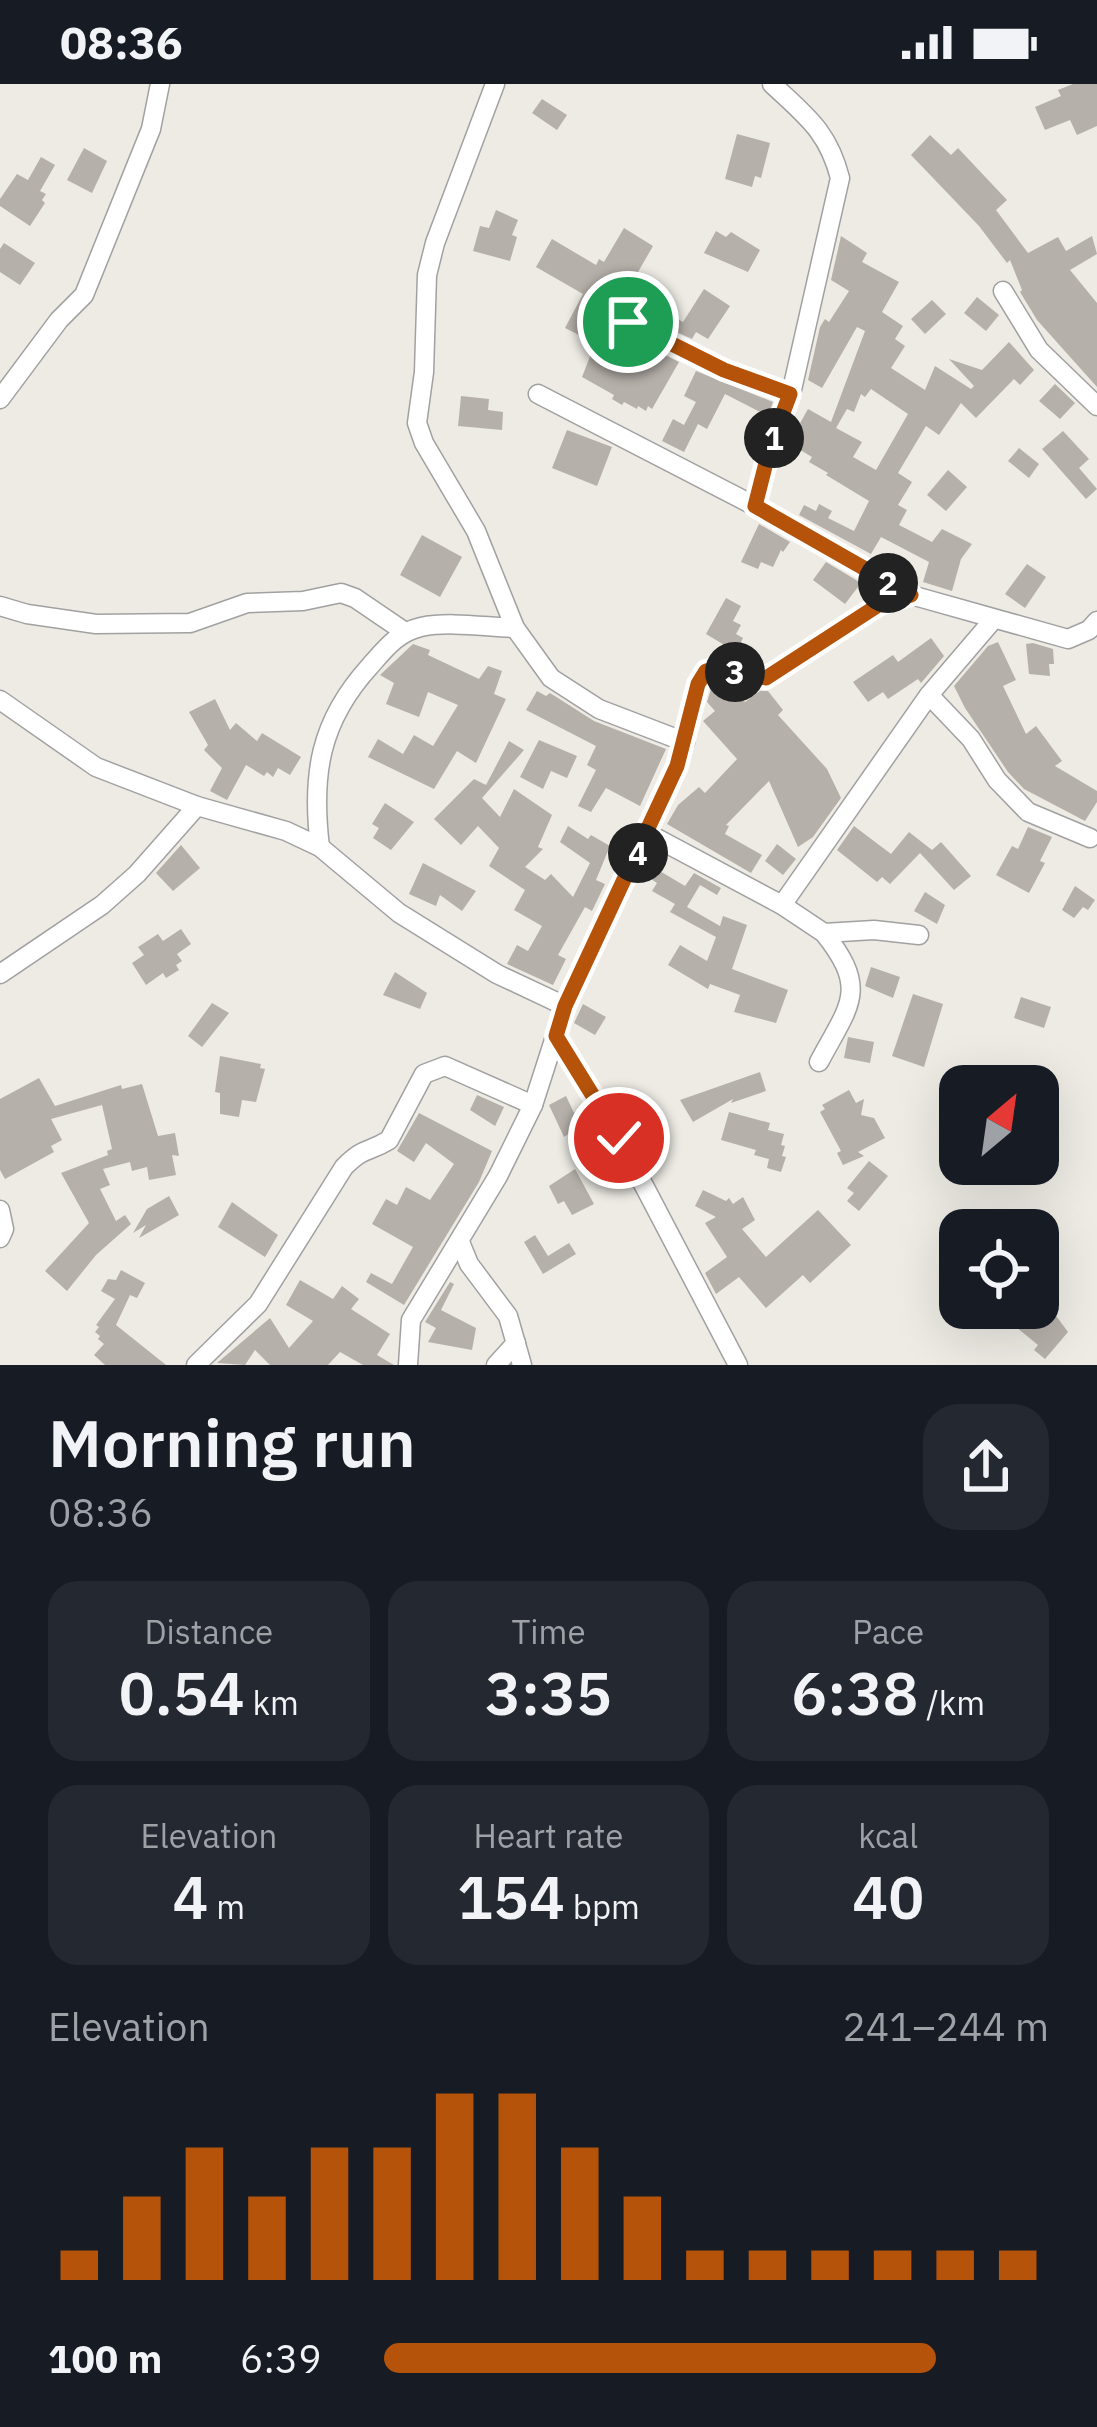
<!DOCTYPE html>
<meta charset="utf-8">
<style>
:root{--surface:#171b24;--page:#242831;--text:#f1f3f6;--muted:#9ea1a6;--accent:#b45309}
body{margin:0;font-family:"IBM Plex Sans",sans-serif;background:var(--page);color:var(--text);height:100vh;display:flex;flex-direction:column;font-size:45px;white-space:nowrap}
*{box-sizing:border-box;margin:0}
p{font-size:39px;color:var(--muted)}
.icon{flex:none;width:66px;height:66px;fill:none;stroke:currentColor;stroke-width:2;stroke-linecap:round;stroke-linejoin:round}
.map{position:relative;height:1281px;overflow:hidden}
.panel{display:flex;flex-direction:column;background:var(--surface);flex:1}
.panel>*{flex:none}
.needle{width:78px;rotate:29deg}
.fabs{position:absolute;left:939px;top:981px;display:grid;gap:24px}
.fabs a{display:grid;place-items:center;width:120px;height:120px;border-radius:24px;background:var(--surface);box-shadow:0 12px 48px #0002;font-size:60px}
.pin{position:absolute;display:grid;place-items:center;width:102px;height:102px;color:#fff;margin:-51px;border:6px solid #fff;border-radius:50%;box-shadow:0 3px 12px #0007}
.km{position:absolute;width:60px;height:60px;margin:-30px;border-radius:50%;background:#222;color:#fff;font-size:33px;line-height:60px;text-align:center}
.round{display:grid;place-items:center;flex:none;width:126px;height:126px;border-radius:36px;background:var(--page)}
.overview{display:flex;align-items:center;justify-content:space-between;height:204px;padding:0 48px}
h1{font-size:66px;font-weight:600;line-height:90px}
.figures{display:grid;grid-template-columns:repeat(3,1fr);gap:18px;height:204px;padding:12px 48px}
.figures div{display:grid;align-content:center;border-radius:30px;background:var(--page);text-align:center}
.figures b{font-size:60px;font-weight:600}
.figures small{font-size:33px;font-weight:400}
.figures p{font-size:33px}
.chart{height:336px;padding:24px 48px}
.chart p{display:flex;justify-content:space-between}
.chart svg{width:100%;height:216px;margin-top:12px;stroke:var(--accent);stroke-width:6}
ul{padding:0 48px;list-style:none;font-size:39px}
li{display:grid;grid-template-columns:192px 144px 1fr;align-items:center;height:90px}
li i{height:30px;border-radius:15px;background:var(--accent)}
.status{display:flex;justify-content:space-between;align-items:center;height:84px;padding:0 60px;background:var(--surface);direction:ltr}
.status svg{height:33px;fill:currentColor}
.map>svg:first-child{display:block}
.building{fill:#b6b0aa;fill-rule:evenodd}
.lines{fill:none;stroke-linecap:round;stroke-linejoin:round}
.minor-casing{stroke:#a1a1a1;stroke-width:21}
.minor{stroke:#fff;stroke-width:18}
.route-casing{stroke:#fff;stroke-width:24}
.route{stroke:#b45309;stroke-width:15}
</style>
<div class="status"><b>08:36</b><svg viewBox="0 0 49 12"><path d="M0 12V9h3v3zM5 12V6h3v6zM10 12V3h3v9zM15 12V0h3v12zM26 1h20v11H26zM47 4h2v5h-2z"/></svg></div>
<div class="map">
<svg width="1097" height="1281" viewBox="0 0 1097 1281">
<rect width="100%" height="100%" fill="#edebe4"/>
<g class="building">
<polygon points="1073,0 1097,0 1097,42 1077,51 1070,36 1045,46 1035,23 1061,12 1058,6"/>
<polygon points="542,15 567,31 557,46 532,29"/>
<polygon points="737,50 770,59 761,94 755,92 752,103 725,95"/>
<polygon points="930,51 951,71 958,64 1007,116 996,126 1028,169 1058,153 1066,167 1092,152 1097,170 1070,186 1097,219 1097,303 1037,236 1020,208 1022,206 1010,176 1007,179 979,142 911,71"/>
<polygon points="84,64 107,77 92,109 67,96"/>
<polygon points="41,73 55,81 40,107 46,110 42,116 45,119 30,142 0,122 0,115 17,90 28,96"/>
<polygon points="496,126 518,136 512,151 517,153 510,177 473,167 480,142 489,144"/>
<polygon points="624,144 653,162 634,195 649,203 643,215 683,238 704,205 730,222 708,255 696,248 692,255 607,216 587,255 565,244 583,210 536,183 552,155 596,181 599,175 604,178"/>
<polygon points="716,147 726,153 731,148 760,166 748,188 704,169"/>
<path d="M 841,152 L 867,169 L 862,178 L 899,198 L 882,228 L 903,242 L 895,255 L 905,262 L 891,284 L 925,306 L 935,282 L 971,305 L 974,302 L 949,275 L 982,286 L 1009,258 L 1034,286 L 1020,301 L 1014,295 L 976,334 L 961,319 L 939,351 L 926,342 L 898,389 L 912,398 L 898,421 L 907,426 L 899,441 L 932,458 L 942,445 L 972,460 L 961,475 L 952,507 L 923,498 L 929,478 L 881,453 L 871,470 L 799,431 L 804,421 L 816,427 L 819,420 L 832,427 L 828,434 L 854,447 L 869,417 L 826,391 L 828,389 L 809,378 L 812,373 L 787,358 L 794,338 L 799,341 L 808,325 L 831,338 L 865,247 L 857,243 L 822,304 L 808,296 L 820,243 L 825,235 L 829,238 L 849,207 L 831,196 ZM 871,305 L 908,330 L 876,386 L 853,373 L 862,358 L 836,344 L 847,325 L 854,328 L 861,310 L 865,313 Z"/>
<polygon points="4,159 35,179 20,201 0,188 0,165"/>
<polygon points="977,213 999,231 986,247 964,229"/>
<polygon points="932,216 946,230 925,250 911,235"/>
<polygon points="619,248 679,278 652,325 648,322 646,327 638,322 637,325 624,318 622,321 612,315 614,311 582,293 593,265 604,272"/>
<polygon points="696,287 773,318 768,332 725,310 707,345 698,340 684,368 662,357 673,335 684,341 696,318 684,312"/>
<polygon points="1055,300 1075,319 1060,335 1039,317"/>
<polygon points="461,312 489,315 488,326 503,328 502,346 458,342"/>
<polygon points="567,346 612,363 597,402 552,384"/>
<polygon points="1063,347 1089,375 1079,384 1097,405 1086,415 1042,365"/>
<polygon points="1019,364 1039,380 1029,394 1008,377"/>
<polygon points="948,386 967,403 946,427 927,411"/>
<polygon points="759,440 790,458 783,468 781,466 773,483 761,478 758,485 741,478"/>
<polygon points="422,451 462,473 440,513 400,491"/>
<polygon points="826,478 861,499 845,520 813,496"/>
<polygon points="1027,480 1046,493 1025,524 1005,510"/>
<polygon points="726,514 741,522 733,537 741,541 736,550 743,554 736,568 706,550"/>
<polygon points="931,554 944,572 921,599 918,595 888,615 883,608 868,618 853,598 893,571 898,578"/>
<polygon points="998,558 1016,596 1003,602 1026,650 1036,642 1062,677 1055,682 1097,707 1097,718 1085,737 1024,705 1008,688 965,624 954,602 988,562"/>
<polygon points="1033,559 1053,565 1054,580 1049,580 1050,592 1029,590 1026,560"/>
<polygon points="413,560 430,566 428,571 479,595 488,582 502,587 494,610 506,615 476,679 457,667 434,705 368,673 378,655 403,670 414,651 433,662 458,621 428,608 419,633 386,620 394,599 380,591"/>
<polygon points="718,598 731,600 745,618 760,607 768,607 783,626 778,631 827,685 841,714 813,753 798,763 769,697 726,741 729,742 725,750 762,771 751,789 667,740 678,721 699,703 705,709 737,675 703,637 715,627 707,618 711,605"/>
<polygon points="537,607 546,612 550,609 594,637 666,665 640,722 606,704 591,728 578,722 596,686 587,681 596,662 526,626"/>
<polygon points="215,615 230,646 236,639 257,657 262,649 301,673 290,691 278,684 273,693 267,688 264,692 246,681 227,716 210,707 222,684 204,666 208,661 189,628"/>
<polygon points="539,656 577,672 567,694 551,687 543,705 520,693"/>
<polygon points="509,657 524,666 482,714 500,733 514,705 552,731 538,763 543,765 525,783 545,796 551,790 573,813 590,779 560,758 568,742 588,755 591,751 610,762 596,796 605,800 592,827 585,823 558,871 566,875 553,901 507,880 517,861 528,867 542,842 514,826 525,806 489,782 499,764 478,742 461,761 434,735 474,695 486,701"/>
<polygon points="385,719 414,738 391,766 373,754 379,744 372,740"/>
<polygon points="854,742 891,770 909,748 932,766 941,758 971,792 954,806 920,769 890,800 882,793 877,798 837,766"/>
<polygon points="1028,743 1052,753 1040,777 1045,779 1029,809 996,791 1012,762 1018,765"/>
<polygon points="777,760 796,775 783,791 765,777"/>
<polygon points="181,761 200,784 173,807 156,789"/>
<polygon points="652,767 660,771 653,783 685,802 694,789 721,804 717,811 700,801 687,823 720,842 723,832 747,841 732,885 788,906 776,939 734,928 740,911 710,900 708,905 668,881 680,861 707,877 716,853 670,828 675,820 652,807 657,799 642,789"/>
<polygon points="423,779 476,807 462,827 440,811 436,822 409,810"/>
<polygon points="1075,802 1095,816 1088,826 1083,823 1074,834 1062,826"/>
<polygon points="925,808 945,821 937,840 914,827"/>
<polygon points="181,845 191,860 177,870 182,877 176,881 179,886 166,894 163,889 146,901 132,879 144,871 138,863 158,850 163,857"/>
<polygon points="871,883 900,893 893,914 865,902"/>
<polygon points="395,888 427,909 420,925 383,911"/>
<polygon points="913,910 943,920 924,983 892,972"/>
<polygon points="1021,913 1051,923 1044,944 1014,934"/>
<polygon points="212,919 229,929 202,963 188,952"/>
<polygon points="583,920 606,933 595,951 574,939"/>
<polygon points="848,953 874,958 870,979 844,974"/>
<polygon points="220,972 261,980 260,984 265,985 256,1018 242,1016 239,1033 220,1030 220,1009 215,1008"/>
<polygon points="760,988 766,1007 731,1019 733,1015 693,1038 680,1016"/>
<polygon points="39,994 55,1022 121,1001 122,1005 142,1000 158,1052 175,1049 179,1072 172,1071 176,1091 149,1096 147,1083 132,1087 130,1078 103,1085 110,1101 100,1105 116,1137 125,1131 131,1140 96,1171 67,1207 45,1187 89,1139 61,1089 108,1071 107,1067 112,1065 102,1021 51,1035 62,1056 51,1062 54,1068 5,1095 0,1086 0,1015"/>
<polygon points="849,1006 856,1019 864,1015 861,1031 874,1034 885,1054 858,1068 864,1072 843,1081 837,1069 841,1067 820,1028 825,1025 822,1021"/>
<polygon points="477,1011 504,1023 495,1042 470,1026"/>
<polygon points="566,1012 574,1029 577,1026 586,1038 564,1053 549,1021"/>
<polygon points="729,1028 770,1039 768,1046 784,1050 781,1061 785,1062 782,1072 786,1073 781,1088 767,1084 769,1075 754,1071 756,1066 721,1056"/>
<polygon points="419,1029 492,1067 479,1098 404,1221 366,1198 371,1189 392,1200 413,1163 372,1140 386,1115 397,1121 406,1103 430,1116 454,1080 426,1059 414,1078 397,1067"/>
<polygon points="869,1077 888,1092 859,1127 847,1117 854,1109 847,1104"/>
<polygon points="575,1085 594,1120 572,1131 564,1117 558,1120 549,1102"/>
<polygon points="703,1106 726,1117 729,1114 733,1120 743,1113 755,1136 742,1145 766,1173 818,1126 851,1161 810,1199 803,1191 766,1224 739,1193 716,1210 705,1189 727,1173 705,1139 716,1133 695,1122"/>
<polygon points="169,1112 179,1131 139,1154 146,1141 133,1149 147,1125"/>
<polygon points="232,1118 278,1151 265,1173 218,1143"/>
<polygon points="535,1151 548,1172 569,1159 576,1170 543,1190 524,1158"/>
<polygon points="121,1186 145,1199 137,1214 130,1211 116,1241 166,1281 105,1281 94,1271 104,1260 98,1255 100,1252 95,1248 99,1243 96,1241 115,1215 101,1207 108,1195 116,1196"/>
<polygon points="300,1196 333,1215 342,1202 359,1215 351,1225 390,1250 377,1271 394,1281 363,1281 340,1268 328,1281 270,1281 255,1266 245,1281 217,1279 270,1234 289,1264 313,1237 286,1221"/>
<polygon points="450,1198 454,1200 441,1226 476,1244 472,1266 428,1258 436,1244 425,1238"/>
<polygon points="1038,1217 1054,1229 1068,1248 1045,1275 1034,1266 1038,1261 1004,1233 1012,1224 1025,1233 1032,1224 1038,1224"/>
</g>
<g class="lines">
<defs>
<g id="minor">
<polyline points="495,0 435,159 427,191 424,288 417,339 424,359 476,447 515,544 551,594 599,625 685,658"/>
<polyline points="1003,207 1039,266 1097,322"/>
<polyline points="628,238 724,286 791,310"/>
<polyline points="538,310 755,422 911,511"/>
<polyline points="0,315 59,236 84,211 151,45 160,0"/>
<path d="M 755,422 L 770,363 L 791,310 L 840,94 C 828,47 806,32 772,0"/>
<polyline points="0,522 27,530 96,540 190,539 247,519 303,517 341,509 355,514 405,548"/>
<polyline points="929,611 971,655 997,696 1028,728 1090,754"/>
<polyline points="0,616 96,683 197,722 286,747 320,763 399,829 497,890 565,922"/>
<polyline points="647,749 782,821 824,849 874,846 919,851"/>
<path d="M 320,763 C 311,690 320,637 370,582 C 385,565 398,548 421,543 C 450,537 485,543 515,544"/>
<polyline points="782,821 929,611 993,536"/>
<polyline points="0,890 102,821 137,790 197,722"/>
<polyline points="556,952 619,1054 738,1281"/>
<path d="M 819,978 C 850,920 869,906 824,849"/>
<polyline points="0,1126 4,1145 0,1154"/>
<polyline points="460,1158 469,1180 508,1232 522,1281"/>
<path d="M 196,1281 L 258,1220 L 344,1083 C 365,1062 368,1069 389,1056 L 424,990 L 445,982 L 533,1021"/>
<polyline points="408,1281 411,1236 498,1092 533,1021 565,922 677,682 698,600 706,587 718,584 766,594 881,520 911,511 1068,555 1089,546 1097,537"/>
<polyline points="496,1281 516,1259"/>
</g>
</defs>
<use href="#minor" class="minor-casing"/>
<use href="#minor" class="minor"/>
</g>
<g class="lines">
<defs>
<polyline id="route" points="619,1054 556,952 565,922 677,682 698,600 706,587 718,584 766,594 880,520 911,511 755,422 770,363 790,310 724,286 628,238"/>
</defs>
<use href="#route" class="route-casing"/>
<use href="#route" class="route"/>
</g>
</svg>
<div class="fabs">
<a><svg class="needle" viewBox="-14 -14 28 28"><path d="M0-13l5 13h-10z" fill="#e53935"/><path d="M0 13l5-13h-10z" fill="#9ea1a6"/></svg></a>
<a><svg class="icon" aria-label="locate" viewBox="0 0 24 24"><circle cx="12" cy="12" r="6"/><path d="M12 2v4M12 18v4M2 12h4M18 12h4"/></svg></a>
</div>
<div class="pin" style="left:628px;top:238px;background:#1e9e55"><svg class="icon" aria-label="arrive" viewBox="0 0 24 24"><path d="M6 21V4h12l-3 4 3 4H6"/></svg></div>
<div class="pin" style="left:619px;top:1054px;background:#d93025"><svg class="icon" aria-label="check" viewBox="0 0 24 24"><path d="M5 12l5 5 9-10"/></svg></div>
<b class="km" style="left:774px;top:354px">1</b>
<b class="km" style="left:888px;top:499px">2</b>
<b class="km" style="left:735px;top:588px">3</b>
<b class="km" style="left:638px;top:769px">4</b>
</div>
<section class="panel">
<div class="overview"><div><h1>Morning run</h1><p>08:36</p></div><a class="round"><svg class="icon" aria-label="share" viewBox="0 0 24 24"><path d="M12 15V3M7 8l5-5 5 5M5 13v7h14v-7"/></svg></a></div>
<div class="figures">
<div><p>Distance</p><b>0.54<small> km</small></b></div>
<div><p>Time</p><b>3:35</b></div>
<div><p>Pace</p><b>6:38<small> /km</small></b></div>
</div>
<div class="figures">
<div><p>Elevation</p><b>4<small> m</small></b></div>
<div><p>Heart rate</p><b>154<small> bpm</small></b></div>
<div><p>kcal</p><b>40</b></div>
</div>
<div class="chart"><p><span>Elevation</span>241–244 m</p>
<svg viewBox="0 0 160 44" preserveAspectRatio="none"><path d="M5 44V38M15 44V27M25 44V17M35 44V27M45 44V17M55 44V17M65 44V6M75 44V6M85 44V17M95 44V27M105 44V38M115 44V38M125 44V38M135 44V38M145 44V38M155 44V38"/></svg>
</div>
<ul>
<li><b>100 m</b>6:39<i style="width:83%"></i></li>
</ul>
</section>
